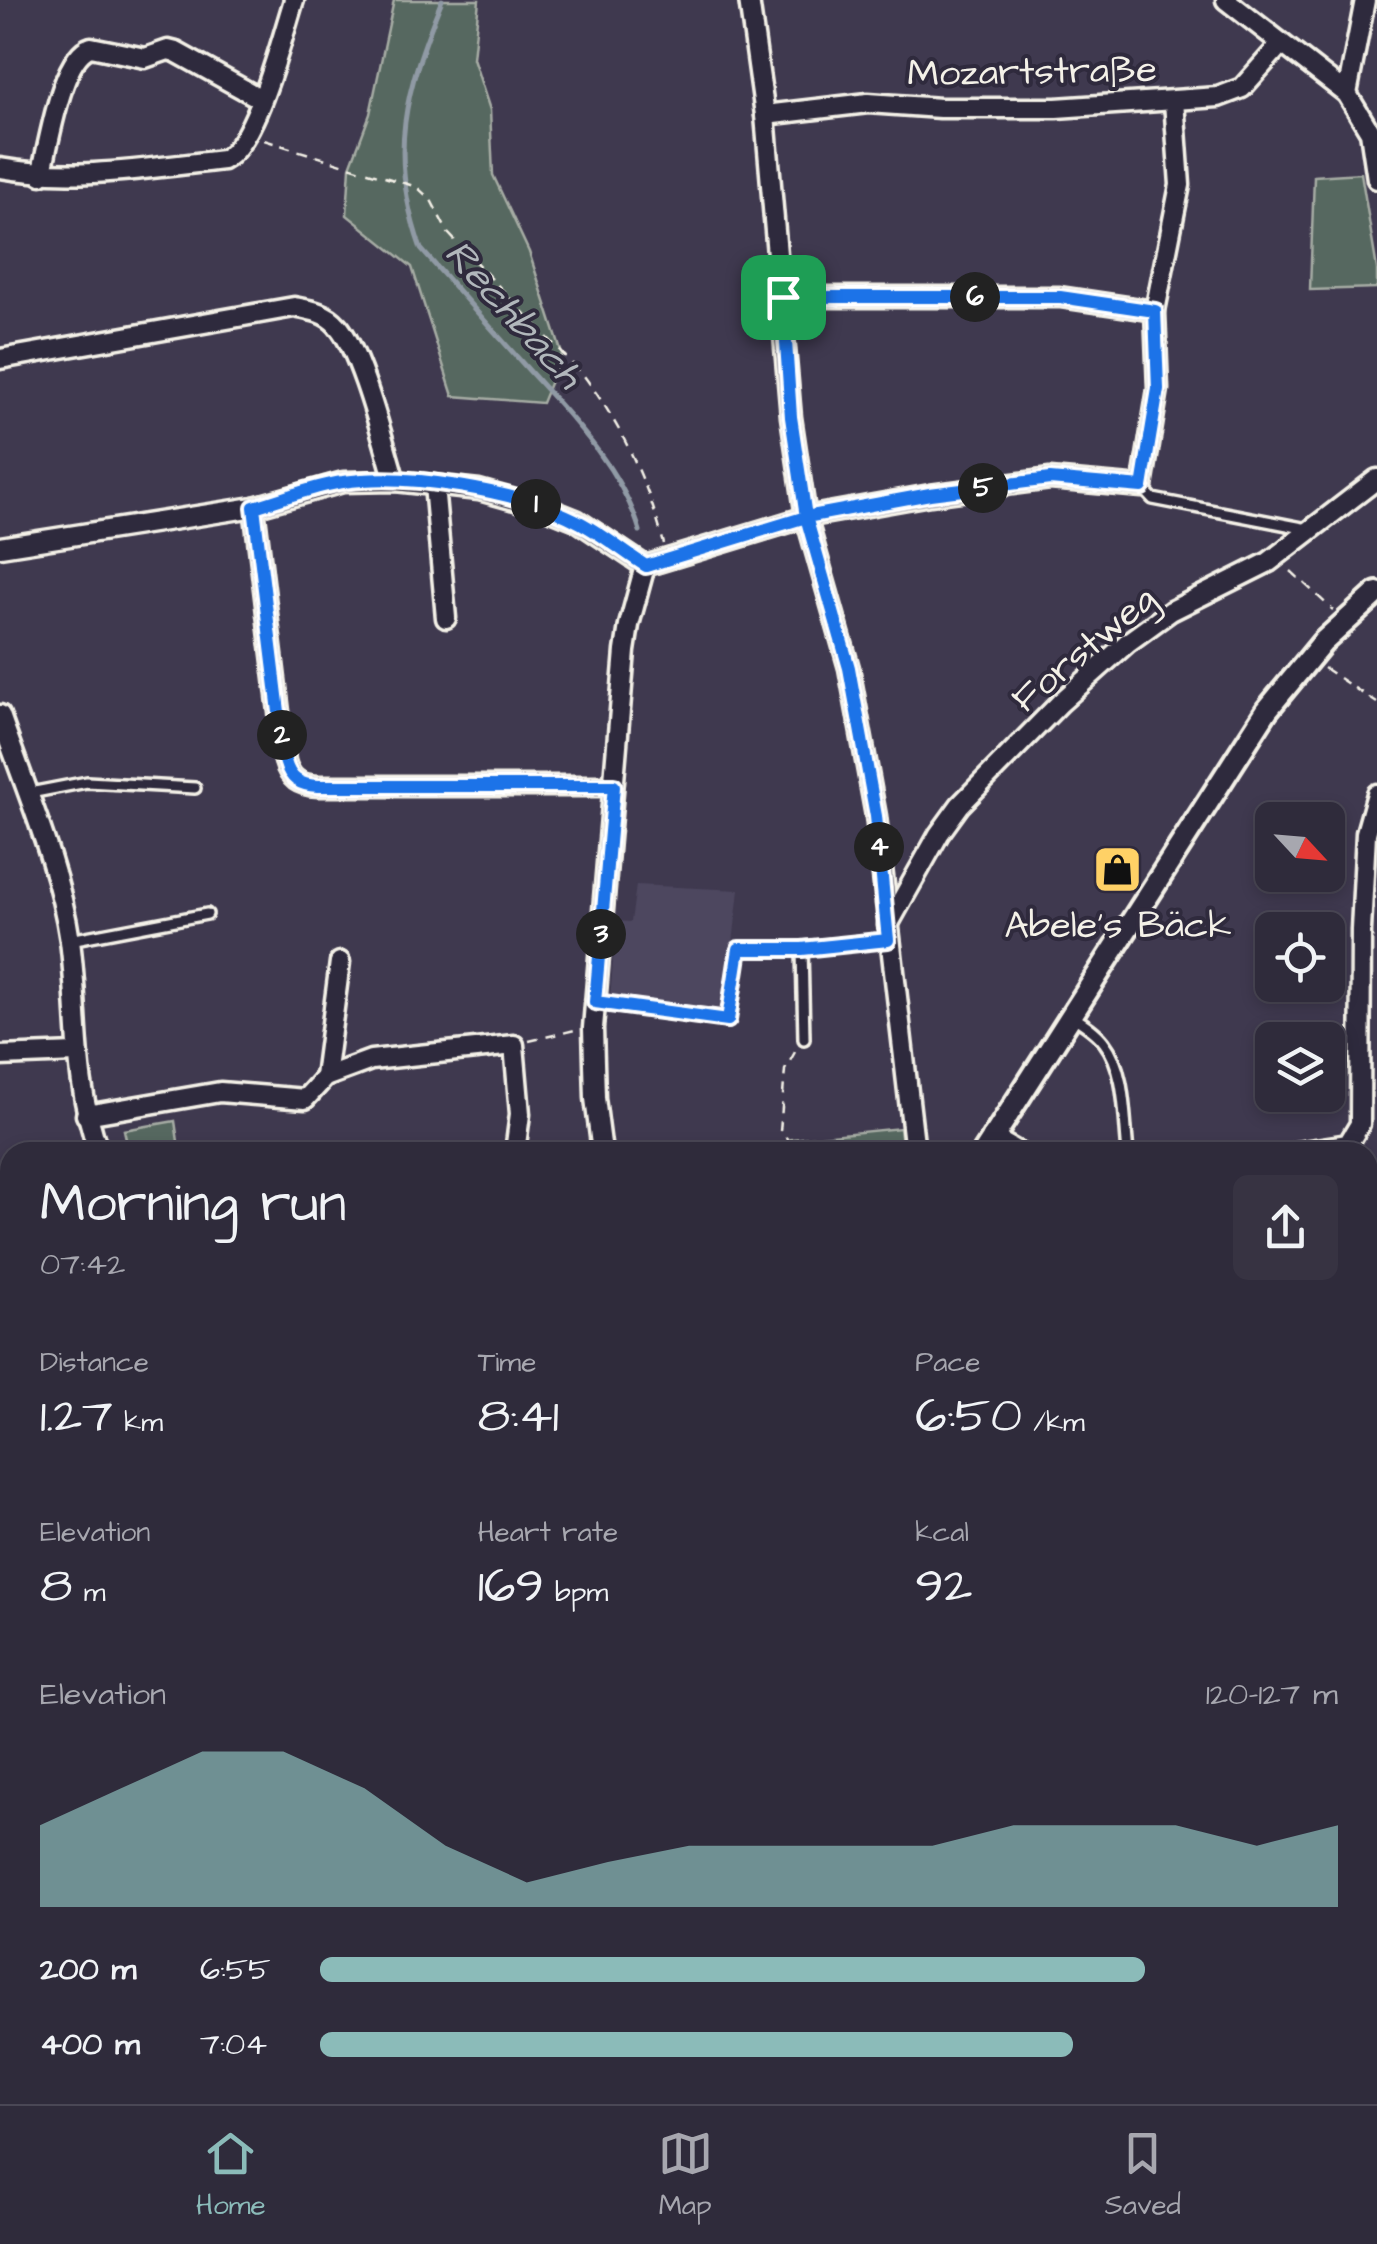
<!DOCTYPE html>
<meta charset="utf-8">
<style>
:root{--surface:#2f2b3b;--page:#373342;--text:#f1f3f6;--muted:#a7a7af;--line:#4a4755;--accent:#8bbbb9}
body{margin:0;font-family:"Architects Daughter",sans-serif;background:var(--page);color:var(--text);height:100vh;display:flex;flex-direction:column;font-size:38px;white-space:nowrap}
*{box-sizing:border-box;margin:0}
p{font-size:32px;color:var(--muted)}
.icon{flex:none;width:55px;height:55px;fill:none;stroke:currentColor;stroke-width:2;stroke-linecap:round;stroke-linejoin:round}
.map{position:relative;flex:1;overflow:hidden}
.panel{position:absolute;left:0px;top:1142px;width:1378px;height:962px;display:flex;flex-direction:column;background:var(--surface);border-radius:30px 30px 0 0;box-shadow:0 5px 15px #0003,0 0 0 2px var(--line)}
.panel>*{flex:none}
.needle{width:65px;rotate:116deg}
.buttons{position:absolute;left:1255px;top:802px;display:grid;gap:20px}
.buttons a{display:grid;place-items:center;width:90px;height:90px;border-radius:15px;background:var(--surface);box-shadow:0 5px 15px #0003,0 0 0 2px var(--line);font-size:50px}
.pin{position:absolute;display:grid;place-items:center;width:85px;height:85px;color:#fff;margin:-42px;border-radius:20px;box-shadow:0 5px 15px #0006}
.km{position:absolute;width:50px;height:50px;margin:-25px;border-radius:50%;background:#222;color:#fff;font-size:28px;line-height:50px;text-align:center}
.round{display:grid;place-items:center;flex:none;width:105px;height:105px;border-radius:15px;background:var(--page)}
.summary{display:flex;align-items:center;justify-content:space-between;height:170px;padding:0 40px}
h1{font-size:55px;font-weight:600;line-height:75px}
.stats{display:grid;grid-template-columns:repeat(3,1fr);gap:15px;height:170px;padding:10px 40px}
.stats div{display:grid;align-content:center}
.stats b{font-size:50px;font-weight:600}
.stats small{font-size:28px;font-weight:400}
.stats p{font-size:28px}
.chart{height:280px;padding:20px 40px}
.chart p{display:flex;justify-content:space-between}
.chart svg{width:100%;height:180px;margin-top:10px;fill:var(--accent);opacity:.7}
ul{padding:0 40px;list-style:none;font-size:32px}
li{display:grid;grid-template-columns:160px 120px 1fr;align-items:center;height:75px}
li i{height:25px;border-radius:12px;background:var(--accent)}
.menu{display:flex;justify-content:space-around;align-items:center;height:140px;border-top:2px solid var(--line);background:var(--surface);font-size:28px;color:var(--muted)}
.menu a{display:grid;justify-items:center;gap:5px}
.menu .on{color:var(--accent)}
.map>svg:first-child{display:block}
.built{fill:#4d475f}
.green{fill:#576860;stroke:#a6aca4;stroke-width:2.5}
.lines{fill:none;stroke-linecap:round;stroke-linejoin:round}
.stream{stroke:#909aa5;stroke-width:5}
.service-casing{stroke:#f4f1e8;stroke-width:16}
.minor-casing{stroke:#f4f1e8;stroke-width:25}
.tertiary-casing{stroke:#f4f1e8;stroke-width:28}
.path{stroke:#f4f1e8;stroke-width:2.5;stroke-dasharray:10 8;stroke-linecap:butt}
.service{stroke:#2f2a3d;stroke-width:9}
.minor{stroke:#2f2a3d;stroke-width:18}
.tertiary{stroke:#2f2a3d;stroke-width:20}
.route-casing{stroke:#fff;stroke-width:20}
.route{stroke:#1a73e8;stroke-width:12}
.labels{text-anchor:middle;stroke-width:8;stroke-linejoin:round;paint-order:stroke}
.street-label{font-size:38px;fill:#f4f1e8;stroke:#2f2a3d}
.poi-label{font-size:38px;fill:#f4f1e8;stroke:#2f2a3d}
.water-label{font-size:40px;font-style:italic;fill:#b1b7bb;stroke:#2f2a3d}
</style>
<div class="map">
<svg width="1377" height="2104" viewBox="0 0 1377 2104">
<rect width="100%" height="100%" fill="#3f394f"/>
<filter id="ink" filterUnits="userSpaceOnUse"><feTurbulence type="fractalNoise" baseFrequency=".01" numOctaves="2"/><feDisplacementMap in="SourceGraphic" scale="20" xChannelSelector="R" yChannelSelector="G"/><feConvolveMatrix kernelMatrix="1 2 1 2 8 2 1 2 1" color-interpolation-filters="sRGB"/></filter>
<g filter="url(#ink)">
<polygon class="built" points="636,885 739,890 725,1015 610,1000 616,921 631,922"/>
<g class="green">
<polygon points="394,0 479,0 473,58 490,110 493,175 529,252 562,354 542,403 453,396 412,267 347,215 350,167 370,114"/>
<polygon points="1361,173 1377,269 1377,288 1310,290 1314,176"/>
<polygon points="175,1121 179,1148 129,1152 124,1130"/>
<polygon points="900,1128 903,1152 794,1152 791,1139"/>
</g>
<g class="lines">
<g class="stream">
<path d="M 442,0 C 405,90 387,154 421,249 C 456,288 490,327 525,366 C 569,415 621,467 640,531"/>
<polyline points="0,1263 10,1265"/>
<polyline points="1259,2095 1291,2104"/>
<polyline points="886,2104 893,2095"/>
<polyline points="1301,2104 1365,2098 1373,2104"/>
</g>
<defs>
<g id="service">
<polyline points="1142,487 1153,499 1308,529"/>
<polyline points="30,793 87,782 195,788"/>
<polyline points="70,940 207,914"/>
<polyline points="793,949 888,940"/>
<polyline points="802,949 804,1039"/>
<path d="M 1072,1016 C 1083,1023 1096,1031 1104,1042 C 1126,1070 1124,1119 1128,1152"/>
<polyline points="0,1280 10,1282"/>
<polyline points="968,2095 980,2104"/>
</g>
<g id="minor">
<polyline points="749,0 765,115 791,417 806,517 849,668 876,816 915,1152"/>
<polyline points="1226,0 1347,94 1370,132 1377,179"/>
<polyline points="1347,94 1365,0"/>
<polyline points="765,115 868,103 940,108 1056,108 1218,97 1242,88 1280,45"/>
<path d="M 0,168 C 74,181 149,168 223,160 C 256,145 282,37 294,0"/>
<path d="M 41,175 C 49,145 61,56 91,47 L 145,58 L 168,50 L 176,52 L 261,99"/>
<polyline points="783,297 1060,297 1155,311"/>
<path d="M 0,359 L 294,307 C 310,310 326,312 337,325 C 361,350 384,445 395,481"/>
<polyline points="434,485 446,618"/>
<path d="M 254,507 L 285,761 C 290,779 299,785 318,786 L 613,786"/>
<polyline points="0,547 254,507 343,482 395,481 479,490 551,510 576,520 645,566"/>
<path d="M 0,715 C 25,788 59,865 70,941 C 80,1016 72,1079 99,1152"/>
<polyline points="888,925 939,834 960,805 1060,703 1127,643 1171,611 1269,562 1377,479"/>
<polyline points="0,1056 76,1053"/>
<polyline points="325,1077 340,962"/>
<polyline points="86,1115 220,1092 305,1099 325,1077 371,1060 514,1045 520,1114 515,1152"/>
<polyline points="992,1137 1018,1152"/>
<polyline points="602,1152 595,1098 593,1028 625,651 629,625 645,566 806,517 930,495 1050,479 1142,487 1158,389 1155,311 1180,185 1174,101"/>
<polyline points="1296,1152 1348,1144 1360,1124 1361,930 1366,833 1377,794"/>
<polyline points="1368,1309 1377,1309"/>
<polyline points="1368,1574 1377,1604"/>
<polyline points="0,1599 10,1600"/>
<polyline points="1368,1826 1377,1827"/>
<polyline points="299,2095 321,2104"/>
<polyline points="156,2104 161,2095"/>
<polyline points="508,2104 510,2095"/>
<polyline points="670,2104 672,2095"/>
</g>
<g id="tertiary">
<polyline points="984,1152 1267,710 1323,642 1377,593"/>
<polyline points="0,1249 10,1251"/>
<polyline points="1092,2095 1109,2104"/>
<polyline points="1002,2104 1009,2095"/>
</g>
</defs>
<use href="#service" class="service-casing"/>
<use href="#minor" class="minor-casing"/>
<use href="#tertiary" class="tertiary-casing"/>
<g class="path">
<path d="M 264,140 L 417,187 L 431,200 L 448,233 L 584,376 C 623,428 647,481 664,544"/>
<polyline points="1291,571 1333,610"/>
<polyline points="1324,668 1377,703"/>
<polyline points="611,1004 728,1020 739,949 781,948"/>
<polyline points="529,1041 575,1030"/>
<polyline points="795,1052 785,1070 780,1132 802,1152"/>
<polyline points="1368,1850 1377,1855"/>
<polyline points="8,2104 22,2095"/>
</g>
<use href="#service" class="service"/>
<use href="#minor" class="minor"/>
<use href="#tertiary" class="tertiary"/>
</g>
</g>
<g class="lines" filter="url(#ink)">
<defs>
<path id="route" d="M 783,297 L 791,417 L 806,517 L 646,566 C 622,551 600,532 575,520 C 517,491 407,472 343,482 C 313,486 283,499 254,507 L 285,761 C 290,779 299,785 318,786 L 614,786 L 595,1002 L 728,1020 L 739,949 L 802,949 L 888,940 L 876,816 L 849,668 L 806,517 L 930,494 L 1050,479 L 1142,487 L 1158,389 L 1155,311 L 1060,297 L 783,297"/>
</defs>
<use href="#route" class="route-casing"/>
<use href="#route" class="route"/>
</g>
<defs>
<symbol id="shop-square" viewBox="-11 -11 22 22"><rect x="-9" y="-9" width="18" height="18" rx="4" fill="#ffd166" stroke="#2f2a3d"/><path d="M-5-2.5h2.3a2.7 3.5 0 0 1 5.4 0H5L5.5 6h-11ZM-1.5-2.5h3a1.5 2.3 0 0 0-3 0Z" fill="#111"/></symbol>
</defs>
<g fill-rule="evenodd">
<use href="#shop-square" x="1090" y="842" width="55" height="55"/>
</g>
<g class="labels">
<g class="street-label">
<text transform="translate(1032 70) rotate(-1)" y="13">Mozartstraße</text>
<text transform="translate(1083 648) rotate(-40)" y="13">Forstweg</text>
</g>
<g class="poi-label">
<text x="1118" y="937">Abele's Bäck</text>
</g>
<g class="water-label">
<text transform="translate(515 313) rotate(48)" y="14">Rechbach</text>
</g>
</g>
</svg>
<div class="buttons">
<a><svg class="needle" viewBox="-14 -14 28 28"><path d="M0-13l5 13h-10z" fill="#e53935"/><path d="M0 13l5-13h-10z" fill="#a7a7af"/></svg></a>
<a><svg class="icon" aria-label="locate" viewBox="0 0 24 24"><circle cx="12" cy="12" r="6"/><path d="M12 2v4M12 18v4M2 12h4M18 12h4"/></svg></a>
<a><svg class="icon" aria-label="layers" viewBox="0 0 24 24"><path d="M12 4l9 5-9 5-9-5zM3 14l9 5 9-5"/></svg></a>
</div>
<div class="pin" style="left:783px;top:297px;background:#1e9e55"><svg class="icon" aria-label="arrive" viewBox="0 0 24 24"><path d="M6 21V4h12l-3 4 3 4H6"/></svg></div>
<b class="km" style="left:536px;top:504px">1</b>
<b class="km" style="left:282px;top:735px">2</b>
<b class="km" style="left:601px;top:934px">3</b>
<b class="km" style="left:879px;top:847px">4</b>
<b class="km" style="left:983px;top:488px">5</b>
<b class="km" style="left:975px;top:297px">6</b>
<section class="panel">
<div class="summary"><div><h1>Morning run</h1><p>07:42</p></div><a class="round"><svg class="icon" aria-label="share" viewBox="0 0 24 24"><path d="M12 15V3M7 8l5-5 5 5M5 13v7h14v-7"/></svg></a></div>
<div class="stats">
<div><p>Distance</p><b>1.27<small> km</small></b></div>
<div><p>Time</p><b>8:41</b></div>
<div><p>Pace</p><b>6:50<small> /km</small></b></div>
</div>
<div class="stats">
<div><p>Elevation</p><b>8<small> m</small></b></div>
<div><p>Heart rate</p><b>169<small> bpm</small></b></div>
<div><p>kcal</p><b>92</b></div>
</div>
<div class="chart"><p><span>Elevation</span>120–127 m</p>
<svg viewBox="0 0 160 44" preserveAspectRatio="none"><path d="M0 44V24L10 15L20 6L30 6L40 15L50 29L60 38L70 33L80 29L90 29L100 29L110 29L120 24L130 24L140 24L150 29L160 24V44z"/></svg>
</div>
<ul>
<li><b>200 m</b>6:55<i style="width:81%"></i></li>
<li><b>400 m</b>7:04<i style="width:74%"></i></li>
</ul>
</section>
</div>
<nav class="menu">
<a class="on"><svg class="icon" aria-label="home" viewBox="0 0 24 24"><path d="M3 11l9-7 9 7M6 9v11h12V9"/></svg>Home</a>
<a><svg class="icon" aria-label="map" viewBox="0 0 24 24"><path d="M3 6l6-2 6 2 6-2v14l-6 2-6-2-6 2zM9 4v14M15 6v14"/></svg>Map</a>
<a><svg class="icon" aria-label="saved" viewBox="0 0 24 24"><path d="M7 4h10v16l-5-4-5 4z"/></svg>Saved</a>
</nav>
